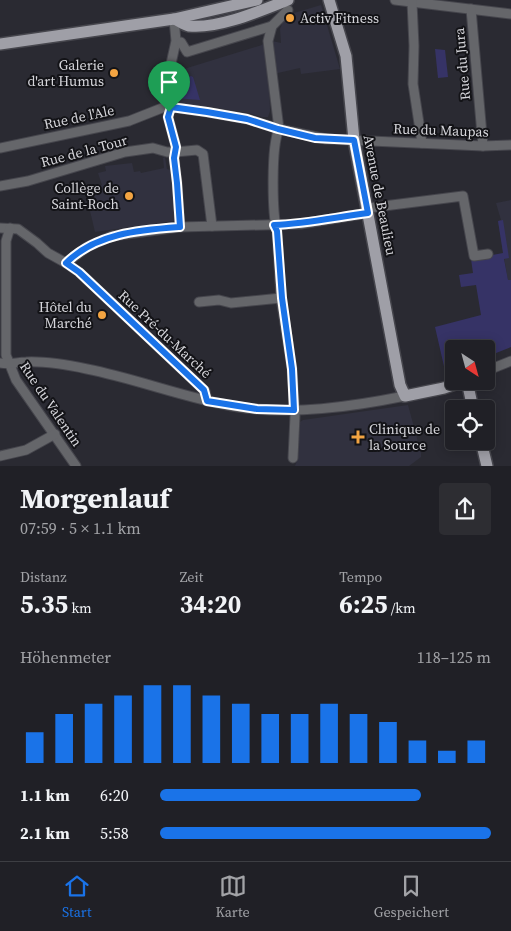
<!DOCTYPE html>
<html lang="de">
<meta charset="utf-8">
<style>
:root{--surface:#202026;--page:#2d2d32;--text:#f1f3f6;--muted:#a2a3a7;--line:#3d3e43;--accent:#1a73e8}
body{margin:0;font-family:"Source Serif 4",serif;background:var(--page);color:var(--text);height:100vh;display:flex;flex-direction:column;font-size:19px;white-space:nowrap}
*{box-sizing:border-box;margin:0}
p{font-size:16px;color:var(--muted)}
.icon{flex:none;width:28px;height:28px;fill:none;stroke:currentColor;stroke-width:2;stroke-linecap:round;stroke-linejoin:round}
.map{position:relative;height:466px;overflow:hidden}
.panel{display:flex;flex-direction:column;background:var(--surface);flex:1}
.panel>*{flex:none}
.needle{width:32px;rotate:144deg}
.controls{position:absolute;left:445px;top:340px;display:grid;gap:10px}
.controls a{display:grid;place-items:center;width:50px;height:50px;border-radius:5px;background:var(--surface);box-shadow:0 2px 12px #0003,0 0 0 1px var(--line);font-size:25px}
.pin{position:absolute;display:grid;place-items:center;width:42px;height:42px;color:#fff;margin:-51px -21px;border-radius:50% 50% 50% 0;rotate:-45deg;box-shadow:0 0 5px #0007}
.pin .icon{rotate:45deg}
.round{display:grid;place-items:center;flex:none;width:52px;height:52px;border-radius:5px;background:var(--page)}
.summary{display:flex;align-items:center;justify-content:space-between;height:85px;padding:0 20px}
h1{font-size:28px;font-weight:700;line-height:38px}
.figures{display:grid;grid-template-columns:repeat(3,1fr);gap:8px;height:85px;padding:5px 20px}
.figures div{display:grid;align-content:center}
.figures b{font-size:25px;font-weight:700}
.figures small{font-size:14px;font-weight:400}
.figures p{font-size:14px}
.chart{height:140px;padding:10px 20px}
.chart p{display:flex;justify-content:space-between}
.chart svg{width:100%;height:90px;margin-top:5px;stroke:var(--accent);stroke-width:6}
ul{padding:0 20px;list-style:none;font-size:16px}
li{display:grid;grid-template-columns:80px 60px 1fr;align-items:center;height:38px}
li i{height:12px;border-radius:6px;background:var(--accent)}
.tabs{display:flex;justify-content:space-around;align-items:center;height:70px;border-top:1px solid var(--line);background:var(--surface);font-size:14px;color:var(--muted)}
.tabs a{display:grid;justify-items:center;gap:2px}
.tabs .current{color:var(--accent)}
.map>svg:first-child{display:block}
.built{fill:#31313f}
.green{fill:#363366}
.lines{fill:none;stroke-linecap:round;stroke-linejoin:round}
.minor-casing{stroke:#46464d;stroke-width:11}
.major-casing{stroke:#46464d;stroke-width:14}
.minor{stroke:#65666a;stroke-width:9}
.major{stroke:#9f9fa7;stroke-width:11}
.route-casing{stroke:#fff;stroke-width:10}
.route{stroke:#1a73e8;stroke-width:6}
.poi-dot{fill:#f3a442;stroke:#131317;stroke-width:2}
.labels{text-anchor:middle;stroke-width:4;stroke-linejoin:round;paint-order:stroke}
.poi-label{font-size:14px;fill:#d6d6db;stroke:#131317;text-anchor:end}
.street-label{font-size:14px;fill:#d6d6db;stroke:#131317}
</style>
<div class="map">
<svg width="511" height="466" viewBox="0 0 511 466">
<rect width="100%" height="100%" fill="#2a2a32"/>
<g class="built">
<polygon points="321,5 340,69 301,74 300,68 269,75 270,111 268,117 262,117 248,113 211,107 180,104 172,100 168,91 171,73 262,45 264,42 272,41 281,43 280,29 284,19 294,13"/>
<polygon points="165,157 167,169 171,170 174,221 95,232 86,194 90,194 90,187 102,185 98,173 106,171 105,166 132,163 134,172 140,171 141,173 164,168 163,158"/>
<polygon points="511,200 511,280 508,281 498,221 501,220 496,203"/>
<polygon points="408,405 421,453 421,457 409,466 295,466 298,458 300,422 303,420"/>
</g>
<g class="green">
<polygon points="435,49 445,50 448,77 438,78"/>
<path d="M 191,76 L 193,77 L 200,100 L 174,98 C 168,82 177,80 191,76 Z"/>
<polygon points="503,220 509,258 504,259 508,280 511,280 511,347 486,357 486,349 454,349 454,371 446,375 435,327 481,315 476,285 461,287 459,275 473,273 471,259 503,253 498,221"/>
</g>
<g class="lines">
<defs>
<g id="minor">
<polyline points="395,0 511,14"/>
<polyline points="412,2 414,46 413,84 422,143"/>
<polyline points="471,9 483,146"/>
<path d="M 288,10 L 272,26 L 268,41 L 279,129 C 271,146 272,213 277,231 L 281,298 L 292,369 L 295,416 L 293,458"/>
<polyline points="174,19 176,41 165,91 166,101 171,107 207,112 247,119 279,129 326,139 483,146 511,145"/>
<polyline points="181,42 187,52 272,26"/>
<polyline points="171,107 168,117 176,147 174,158 177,183 180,227"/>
<polyline points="0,148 129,121 162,108"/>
<polyline points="0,186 28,181 125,152 153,148 167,152 175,152 197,150 203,154 212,226"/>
<polyline points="368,208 463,196 474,256 488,254"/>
<polyline points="0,228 18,229 37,243 48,253 66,263 79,272 205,391 207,401"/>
<polyline points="10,228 6,241 6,355 16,380 76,466"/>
<polyline points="66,263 87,247 112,236 180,227 301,224 368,213"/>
<polyline points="199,302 219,300 231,303 281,298"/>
<path d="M 0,363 C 10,365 17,362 26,362 C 46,361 68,365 87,369 C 138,379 187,399 238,407 C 293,415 351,407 405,396"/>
<polyline points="486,371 511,361"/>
<polyline points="0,456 26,450 55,434"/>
</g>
<g id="major">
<polyline points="329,0 346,56 354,140 400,385 405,396 444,388 464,381"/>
<path d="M 174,19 C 179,21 184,25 189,26 C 219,29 260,11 288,0"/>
<polyline points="0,44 174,19 257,0"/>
<polyline points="467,381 473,409"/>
<polyline points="481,441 487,466"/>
</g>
</defs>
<use href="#minor" class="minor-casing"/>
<use href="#major" class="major-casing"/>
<use href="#minor" class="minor"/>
<use href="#major" class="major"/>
</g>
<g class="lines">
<defs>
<path id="route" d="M 171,107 L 207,112 L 247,119 L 278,129 L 315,138 L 354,140 L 368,213 C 337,217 306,224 274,225 L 277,231 L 282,298 L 292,369 L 294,410 L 257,409 L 207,401 L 204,390 L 79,272 L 66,263 C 96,233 140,230 180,227 L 177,183 L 174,158 L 176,147 L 168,117 Z"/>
</defs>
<use href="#route" class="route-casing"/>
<use href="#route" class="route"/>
</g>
<g class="poi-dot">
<circle cx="290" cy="18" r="5"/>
<circle cx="114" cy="73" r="5"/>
<circle cx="129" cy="196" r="5"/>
<circle cx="102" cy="315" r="5"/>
<path d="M355.5 429.5h5v5h5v5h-5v5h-5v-5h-5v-5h5z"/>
</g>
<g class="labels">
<g class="poi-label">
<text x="300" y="23" text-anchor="start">Activ Fitness</text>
<text x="104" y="70">Galerie<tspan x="104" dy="16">d'art Humus</tspan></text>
<text x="119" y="193">Collège de<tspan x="119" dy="16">Saint-Roch</tspan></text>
<text x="92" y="312">Hôtel du<tspan x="92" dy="16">Marché</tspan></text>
<text x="369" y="434" text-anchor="start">Clinique de<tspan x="369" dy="16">la Source</tspan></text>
</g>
<g class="street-label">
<text transform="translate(462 64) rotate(-95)" y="5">Rue du Jura</text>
<text transform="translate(79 117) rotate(-12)" y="5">Rue de l'Ale</text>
<text transform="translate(441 130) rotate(2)" y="5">Rue du Maupas</text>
<text transform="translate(84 151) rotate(-15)" y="5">Rue de la Tour</text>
<text transform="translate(380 195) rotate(79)" y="5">Avenue de Beaulieu</text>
<text transform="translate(165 334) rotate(43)" y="5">Rue Pré-du-Marché</text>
<text transform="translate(51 404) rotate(56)" y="5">Rue du Valentin</text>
</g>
</g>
</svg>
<div class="controls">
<a><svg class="needle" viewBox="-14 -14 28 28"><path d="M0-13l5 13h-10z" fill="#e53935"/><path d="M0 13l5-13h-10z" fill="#a2a3a7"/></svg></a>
<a><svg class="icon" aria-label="locate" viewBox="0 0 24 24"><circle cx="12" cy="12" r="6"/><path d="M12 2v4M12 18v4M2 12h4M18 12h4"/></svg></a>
</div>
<div class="pin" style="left:169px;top:112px;background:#1e9e55"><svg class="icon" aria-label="arrive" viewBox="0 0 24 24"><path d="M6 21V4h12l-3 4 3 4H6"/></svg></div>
</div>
<section class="panel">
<div class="summary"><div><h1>Morgenlauf</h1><p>07:59 · 5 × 1.1 km</p></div><a class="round"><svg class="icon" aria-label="share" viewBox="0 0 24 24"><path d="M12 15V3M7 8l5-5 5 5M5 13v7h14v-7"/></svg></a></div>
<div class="figures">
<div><p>Distanz</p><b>5.35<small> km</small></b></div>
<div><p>Zeit</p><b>34:20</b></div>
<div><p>Tempo</p><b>6:25<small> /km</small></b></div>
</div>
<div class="chart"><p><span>Höhenmeter</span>118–125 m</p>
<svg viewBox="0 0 160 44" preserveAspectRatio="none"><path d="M5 44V29M15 44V20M25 44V15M35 44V11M45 44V6M55 44V6M65 44V11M75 44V15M85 44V20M95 44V20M105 44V15M115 44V20M125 44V24M135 44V33M145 44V38M155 44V33"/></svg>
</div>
<ul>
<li><b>1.1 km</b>6:20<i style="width:79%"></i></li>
<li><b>2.1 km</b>5:58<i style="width:100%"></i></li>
</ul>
</section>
<nav class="tabs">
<a class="current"><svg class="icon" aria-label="home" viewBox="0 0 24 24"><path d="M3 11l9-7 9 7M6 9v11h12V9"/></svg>Start</a>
<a><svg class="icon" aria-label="map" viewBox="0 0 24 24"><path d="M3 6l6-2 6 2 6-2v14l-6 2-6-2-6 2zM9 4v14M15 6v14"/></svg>Karte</a>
<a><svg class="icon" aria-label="saved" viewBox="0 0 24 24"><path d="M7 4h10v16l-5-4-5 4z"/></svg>Gespeichert</a>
</nav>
